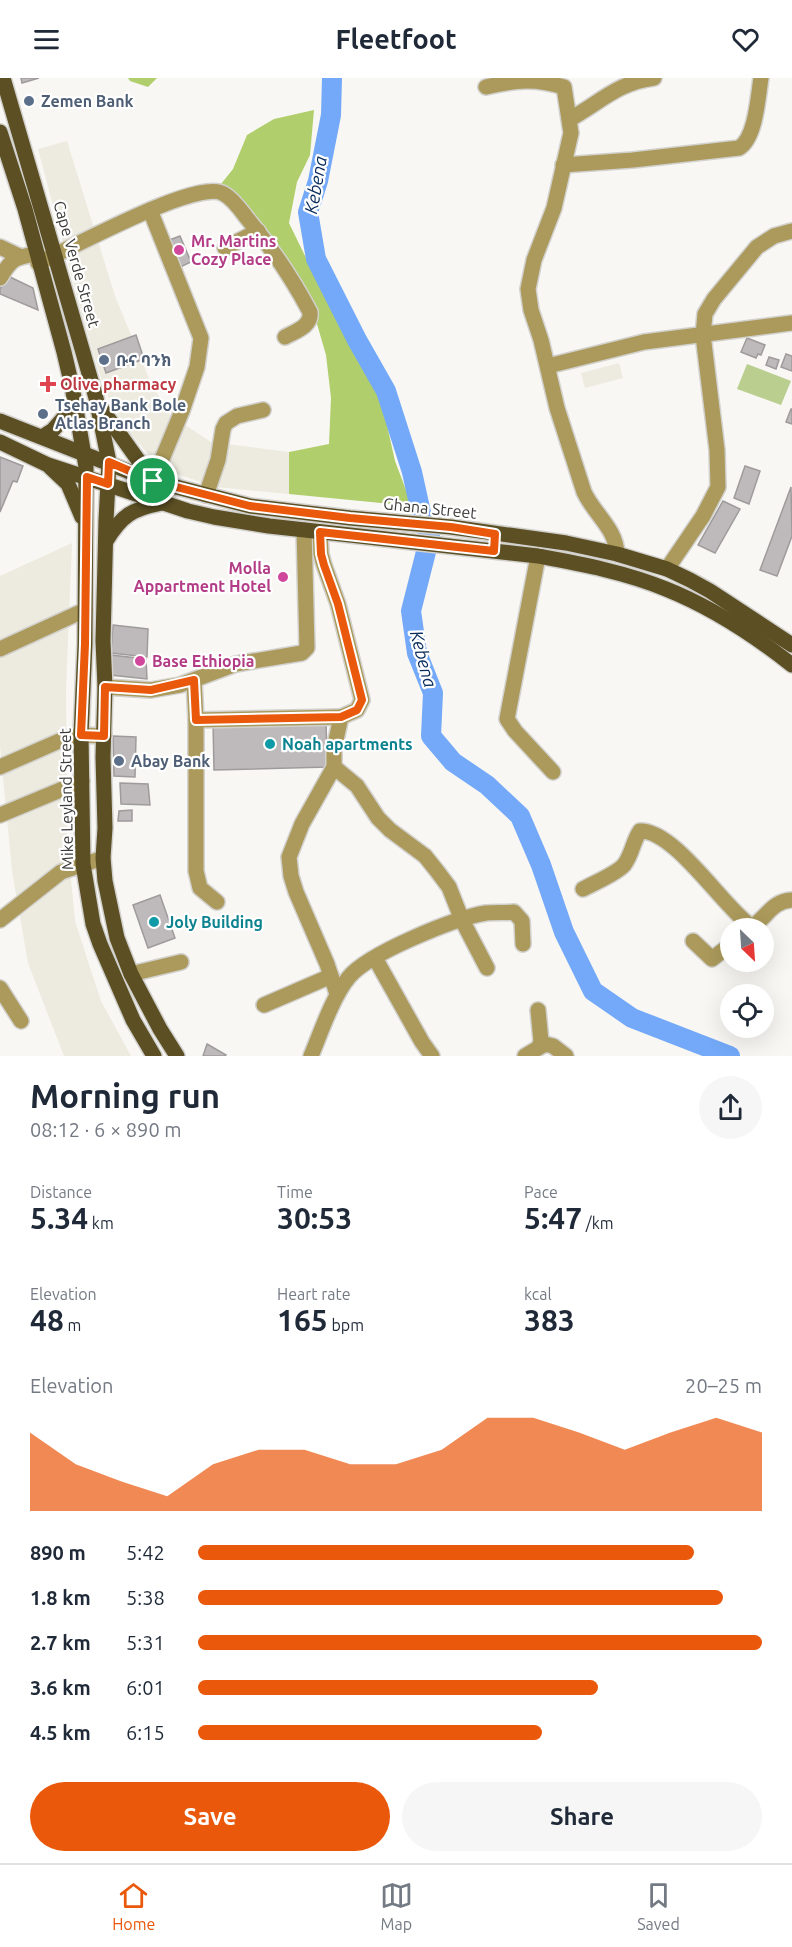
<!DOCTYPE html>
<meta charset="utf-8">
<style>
:root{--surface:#fff;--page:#f6f6f7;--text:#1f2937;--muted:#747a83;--line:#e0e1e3;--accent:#ea580c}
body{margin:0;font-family:Ubuntu,"Noto Sans Ethiopic",sans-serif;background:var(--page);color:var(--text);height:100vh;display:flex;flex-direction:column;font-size:22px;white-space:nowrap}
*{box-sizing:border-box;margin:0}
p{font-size:20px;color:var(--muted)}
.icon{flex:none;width:33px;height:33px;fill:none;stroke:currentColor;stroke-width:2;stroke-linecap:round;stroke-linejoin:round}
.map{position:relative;height:978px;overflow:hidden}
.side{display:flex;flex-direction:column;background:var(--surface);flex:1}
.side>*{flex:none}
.needle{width:39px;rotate:155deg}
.tools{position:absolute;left:720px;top:840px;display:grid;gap:12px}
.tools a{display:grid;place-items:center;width:54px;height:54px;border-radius:50%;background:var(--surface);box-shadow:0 6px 24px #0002;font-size:30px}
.pin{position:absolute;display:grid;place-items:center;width:51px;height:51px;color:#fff;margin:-26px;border:3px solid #fff;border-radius:50%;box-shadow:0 2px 6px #0007}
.round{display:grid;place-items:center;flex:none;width:63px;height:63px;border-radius:32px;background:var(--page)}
.summary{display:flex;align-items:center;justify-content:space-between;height:102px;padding:0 30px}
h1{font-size:33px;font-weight:700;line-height:45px}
.stats{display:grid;grid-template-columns:repeat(3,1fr);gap:9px;height:102px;padding:6px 30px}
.stats div{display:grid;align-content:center}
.stats b{font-size:30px;font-weight:700}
.stats small{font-size:16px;font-weight:400}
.stats p{font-size:16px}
.chart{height:168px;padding:12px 30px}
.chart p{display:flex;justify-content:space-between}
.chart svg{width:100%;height:108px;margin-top:6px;fill:var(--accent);opacity:.7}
.action{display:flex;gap:12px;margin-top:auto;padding:12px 30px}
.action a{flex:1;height:69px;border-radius:36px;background:var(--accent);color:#fff;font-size:24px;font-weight:700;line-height:69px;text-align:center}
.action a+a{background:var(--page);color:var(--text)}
ul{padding:0 30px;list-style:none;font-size:20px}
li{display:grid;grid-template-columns:96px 72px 1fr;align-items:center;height:45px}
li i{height:15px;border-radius:8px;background:var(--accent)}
header{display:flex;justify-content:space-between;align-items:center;height:78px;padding:0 30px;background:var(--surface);font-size:27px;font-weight:700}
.tabs{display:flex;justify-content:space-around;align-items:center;height:84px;border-top:2px solid var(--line);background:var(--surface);font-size:16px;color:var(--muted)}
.tabs a{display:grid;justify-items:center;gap:3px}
.tabs .on{color:var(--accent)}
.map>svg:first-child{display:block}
.built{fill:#edebdf}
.green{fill:#b9ce8f}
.forest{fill:#b0ce6c}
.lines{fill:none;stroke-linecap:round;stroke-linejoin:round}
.river{stroke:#73a9f8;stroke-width:20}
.building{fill:#bebabc;stroke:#9f9b9d;stroke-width:1.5}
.minor-casing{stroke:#d2d1ce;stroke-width:18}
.major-casing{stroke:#d2d1ce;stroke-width:18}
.minor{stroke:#ab9a5b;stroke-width:15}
.major{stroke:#5b4f23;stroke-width:15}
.route-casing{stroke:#fff;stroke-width:12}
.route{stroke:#ea580c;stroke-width:8}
.service-dot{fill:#5c6f8a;stroke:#fff;stroke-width:2}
.hotel-dot{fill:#d1479c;stroke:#fff;stroke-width:2}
.health-dot{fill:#e0444e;stroke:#fff;stroke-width:2}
.culture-dot{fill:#0f9aa8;stroke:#fff;stroke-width:2}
.labels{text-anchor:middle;stroke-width:4.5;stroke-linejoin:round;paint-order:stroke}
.service-label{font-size:16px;font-weight:bold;fill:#4e5e75;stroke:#fff;text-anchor:start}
.hotel-label{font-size:16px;font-weight:bold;fill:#b23c85;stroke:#fff;text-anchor:start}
.street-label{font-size:16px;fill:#3c3b3a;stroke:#fff}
.health-label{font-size:16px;font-weight:bold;fill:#be3a42;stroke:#fff;text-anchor:start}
.culture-label{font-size:16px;font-weight:bold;fill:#0d838f;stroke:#fff;text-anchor:start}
.water-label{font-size:18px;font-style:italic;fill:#082b5b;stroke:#fff}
</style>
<header><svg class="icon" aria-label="menu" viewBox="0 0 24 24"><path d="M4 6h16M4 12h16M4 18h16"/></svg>Fleetfoot<svg class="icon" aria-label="heart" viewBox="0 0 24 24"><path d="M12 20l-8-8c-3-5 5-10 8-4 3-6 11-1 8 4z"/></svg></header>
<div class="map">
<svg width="792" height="978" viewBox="0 0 792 978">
<rect width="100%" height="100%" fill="#f8f7f3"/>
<g class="built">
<polygon points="67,63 115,218 150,303 170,337 211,364 289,374 289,416 215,409 160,390 124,348 105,313 83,241 38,71"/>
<polygon points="619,285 623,300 585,310 581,295"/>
<polygon points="72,465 66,611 67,759 75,843 101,923 131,978 64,978 28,885 12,793 0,668 0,498"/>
</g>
<polygon class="green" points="747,286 791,303 781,327 737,311"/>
<g class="forest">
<polygon points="128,0 157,0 148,9 130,3"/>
<polygon points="314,32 310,77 297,104 289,145 308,184 380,316 395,383 412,428 289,416 289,374 329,366 331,320 326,277 315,239 260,147 221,106 233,91 247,57 274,41"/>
</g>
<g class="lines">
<polyline class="river" points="332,0 331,37 318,103 308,134 316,181 357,262 386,313 412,394 423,444 430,458 411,533 417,575 433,615 431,658 453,684 487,707 520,738 541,787 564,854 593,913 632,940 730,978"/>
</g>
<g class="building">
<polygon points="21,0 39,0 22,5"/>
<polygon points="180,158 191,184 174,192 164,164"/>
<polygon points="8,198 33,210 38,232 0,216 0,211"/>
<polygon points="136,257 144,281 106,295 98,271"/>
<polygon points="747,260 765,267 761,277 758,276 756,280 741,274"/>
<polygon points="786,276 792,278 792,293 781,289"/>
<polygon points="769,279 779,282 776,291 766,287"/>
<polygon points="791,331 792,331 792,346 786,344"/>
<polygon points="0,379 23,388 17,404 13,403 0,434"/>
<polygon points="745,388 760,393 749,426 734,420"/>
<polygon points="791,409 792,458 777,498 760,492"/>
<polygon points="723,423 740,431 715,475 698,467"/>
<polygon points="113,547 148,551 147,579 111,575"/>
<polygon points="111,577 146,581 147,601 110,597"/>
<polygon points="326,641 327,689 214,692 213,644"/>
<polygon points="113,658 136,659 135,699 114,698"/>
<polygon points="120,705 148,706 150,727 121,726"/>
<polygon points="132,732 132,743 118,743 119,733"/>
<polygon points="160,817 175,860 148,870 133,827"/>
<polygon points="207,966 226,977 225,978 203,978"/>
</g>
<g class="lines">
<defs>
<g id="minor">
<path d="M 486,9 C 516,2 535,0 564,9 L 571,55 L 554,130 L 534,182 L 528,211 L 531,232 L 541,262 L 557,330 L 584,414 C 594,436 616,450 617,476"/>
<path d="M 570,41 C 602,23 617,5 654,0"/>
<path d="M 563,87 L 633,82 L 739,70 C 756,60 758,18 761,0"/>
<polyline points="150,132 201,260 197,289 182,333 153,403"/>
<polyline points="0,169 19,178"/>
<polyline points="225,170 258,153"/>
<path d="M 38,185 C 69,172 199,99 224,116 C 233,121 240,131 246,139 C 271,169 292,200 310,234 C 312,248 296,253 285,259"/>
<path d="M 0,200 C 11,181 15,179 36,176"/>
<polyline points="548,288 644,264 792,245"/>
<polyline points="206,417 218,382 223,351 226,345 237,338 263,332"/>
<polyline points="320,454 321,476 324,487 338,526 362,622 357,632 341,639 334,671 334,689 302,746 289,779 291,798 296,814 327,886 337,916"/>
<polyline points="538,478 507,641 515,653 553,694"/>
<polyline points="667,491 703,438 718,409 717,372 703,257 705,236 714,221 757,169 774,158 792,153"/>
<polyline points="0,571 85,532"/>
<polyline points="194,602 196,642 196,793 200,810 217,824"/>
<polyline points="105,609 151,612 180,607 236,586 302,575 307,570 304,452"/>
<polyline points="196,642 341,639"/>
<polyline points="0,689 66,660 81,657 104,658"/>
<polyline points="334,689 357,708 378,740 390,752 425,778 437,793 449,809 462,842 487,890"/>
<polyline points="0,737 82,703"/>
<path d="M 583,811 C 594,805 616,796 624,787 C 632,777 633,763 640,753 C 675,752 723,829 752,849 C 767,839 772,823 792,822"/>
<polyline points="0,842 61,794 103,780"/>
<polyline points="693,863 712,881 730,867"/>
<polyline points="375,880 422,964 432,978"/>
<polyline points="131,896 181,884"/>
<polyline points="0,910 21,943"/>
<polyline points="264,927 331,898"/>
<polyline points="538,932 541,963 539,969"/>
<path d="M 311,978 C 321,954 333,918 349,899 C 369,875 455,840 486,835 C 495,834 505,835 514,834 L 522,843 L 523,866"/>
<polyline points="525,978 545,966 553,968 566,978"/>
</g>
<g id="major">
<polyline points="3,0 82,271 96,320 109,384 106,443 103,563 105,609 103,679 105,750 103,780 105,803 117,860 131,896 160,951 177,978"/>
<polyline points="0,54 25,131 64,274 72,308 86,389 85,566 81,657 83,786 93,846 100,866 133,942 154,978"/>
<polyline points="101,330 153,403"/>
<polyline points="0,343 153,403 250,428 350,440 451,449 566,465 617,476 667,491 690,502 710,513 792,567"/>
<polyline points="42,359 53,352 75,327"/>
<path d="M 0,364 L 48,387 L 188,433 L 214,439 L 269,448 L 538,478 C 581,486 625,494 666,511 C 711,529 754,557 792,587"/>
<polyline points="50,389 68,406 82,439"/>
<path d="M 106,463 C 122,437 132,431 162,425"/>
</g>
</defs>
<use href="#minor" class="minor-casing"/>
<use href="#major" class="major-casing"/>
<use href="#minor" class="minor"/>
<use href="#major" class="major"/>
</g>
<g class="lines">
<defs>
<polygon id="route" points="109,384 153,403 250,428 350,440 451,449 495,456 494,473 320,454 321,476 324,487 338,526 362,622 357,632 341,639 196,642 194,602 151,612 105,609 104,658 81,657 85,566 87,399 108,406"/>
</defs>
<use href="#route" class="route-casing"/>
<use href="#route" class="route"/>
</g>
<g class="service-dot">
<circle cx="29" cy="23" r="6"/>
<circle cx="104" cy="282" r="6"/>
<circle cx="43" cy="336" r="6"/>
<circle cx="119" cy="683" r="6"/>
</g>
<g class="hotel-dot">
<circle cx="179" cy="172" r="6"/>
<circle cx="283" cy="499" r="6"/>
<circle cx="140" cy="583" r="6"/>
</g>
<path class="health-dot" d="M45 297h6v6h6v6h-6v6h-6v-6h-6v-6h6z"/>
<g class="culture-dot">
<circle cx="270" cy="666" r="6"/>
<circle cx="154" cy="844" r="6"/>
</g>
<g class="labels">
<g class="service-label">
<text x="41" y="29">Zemen Bank</text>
<text x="116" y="288">ቡና ባንክ</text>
<text x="55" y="333">Tsehay Bank Bole<tspan x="55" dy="18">Atlas Branch</tspan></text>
<text x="131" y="689">Abay Bank</text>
</g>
<g class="hotel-label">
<text x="191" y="169">Mr. Martins<tspan x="191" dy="18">Cozy Place</tspan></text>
<text x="271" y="496" text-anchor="end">Molla<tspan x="271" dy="18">Appartment Hotel</tspan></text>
<text x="152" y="589">Base Ethiopia</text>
</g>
<g class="street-label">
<text transform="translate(77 186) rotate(74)" y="6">Cape Verde Street</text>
<text transform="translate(430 430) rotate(6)" y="6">Ghana Street</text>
<text transform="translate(66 721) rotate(-91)" y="6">Mike Leyland Street</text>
</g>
<g class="health-label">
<text x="60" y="312">Olive pharmacy</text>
</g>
<g class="culture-label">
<text x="282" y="672">Noah apartments</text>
<text x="166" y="850">Joly Building</text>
</g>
<g class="water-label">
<text transform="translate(316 107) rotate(-80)" y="6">Kebena</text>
<text transform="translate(423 581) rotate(75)" y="6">Kebena</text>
</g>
</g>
</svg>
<div class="tools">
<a><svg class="needle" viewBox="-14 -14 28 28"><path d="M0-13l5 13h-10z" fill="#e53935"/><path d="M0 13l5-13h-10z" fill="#747a83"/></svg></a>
<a><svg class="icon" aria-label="locate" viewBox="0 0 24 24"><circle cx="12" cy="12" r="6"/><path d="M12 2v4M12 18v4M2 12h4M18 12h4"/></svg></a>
</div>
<div class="pin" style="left:153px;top:403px;background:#1e9e55"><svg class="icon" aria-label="arrive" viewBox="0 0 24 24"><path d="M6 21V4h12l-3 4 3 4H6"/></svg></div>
</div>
<section class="side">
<div class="summary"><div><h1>Morning run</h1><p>08:12 · 6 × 890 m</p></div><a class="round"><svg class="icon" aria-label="share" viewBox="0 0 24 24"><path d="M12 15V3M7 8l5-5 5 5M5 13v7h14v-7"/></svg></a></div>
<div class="stats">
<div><p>Distance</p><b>5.34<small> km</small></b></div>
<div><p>Time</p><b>30:53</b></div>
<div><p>Pace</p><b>5:47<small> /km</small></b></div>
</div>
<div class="stats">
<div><p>Elevation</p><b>48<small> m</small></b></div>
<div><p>Heart rate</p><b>165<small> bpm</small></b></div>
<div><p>kcal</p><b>383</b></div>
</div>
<div class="chart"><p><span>Elevation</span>20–25 m</p>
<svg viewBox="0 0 160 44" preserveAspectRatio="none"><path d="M0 44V12L10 25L20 32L30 38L40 25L50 19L60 19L70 25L80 25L90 19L100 6L110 6L120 12L130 19L140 12L150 6L160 12V44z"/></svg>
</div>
<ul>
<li><b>890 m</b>5:42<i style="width:88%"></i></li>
<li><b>1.8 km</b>5:38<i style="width:93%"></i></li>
<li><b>2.7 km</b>5:31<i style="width:100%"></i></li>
<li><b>3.6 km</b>6:01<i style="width:71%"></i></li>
<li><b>4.5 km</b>6:15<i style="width:61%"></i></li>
</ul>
<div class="action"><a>Save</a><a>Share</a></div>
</section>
<nav class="tabs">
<a class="on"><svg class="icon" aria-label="home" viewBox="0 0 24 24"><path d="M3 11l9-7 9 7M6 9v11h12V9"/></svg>Home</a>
<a><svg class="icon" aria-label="map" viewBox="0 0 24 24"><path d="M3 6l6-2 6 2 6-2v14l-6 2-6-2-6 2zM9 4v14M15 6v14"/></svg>Map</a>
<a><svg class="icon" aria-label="saved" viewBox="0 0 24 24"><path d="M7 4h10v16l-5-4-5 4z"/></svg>Saved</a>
</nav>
